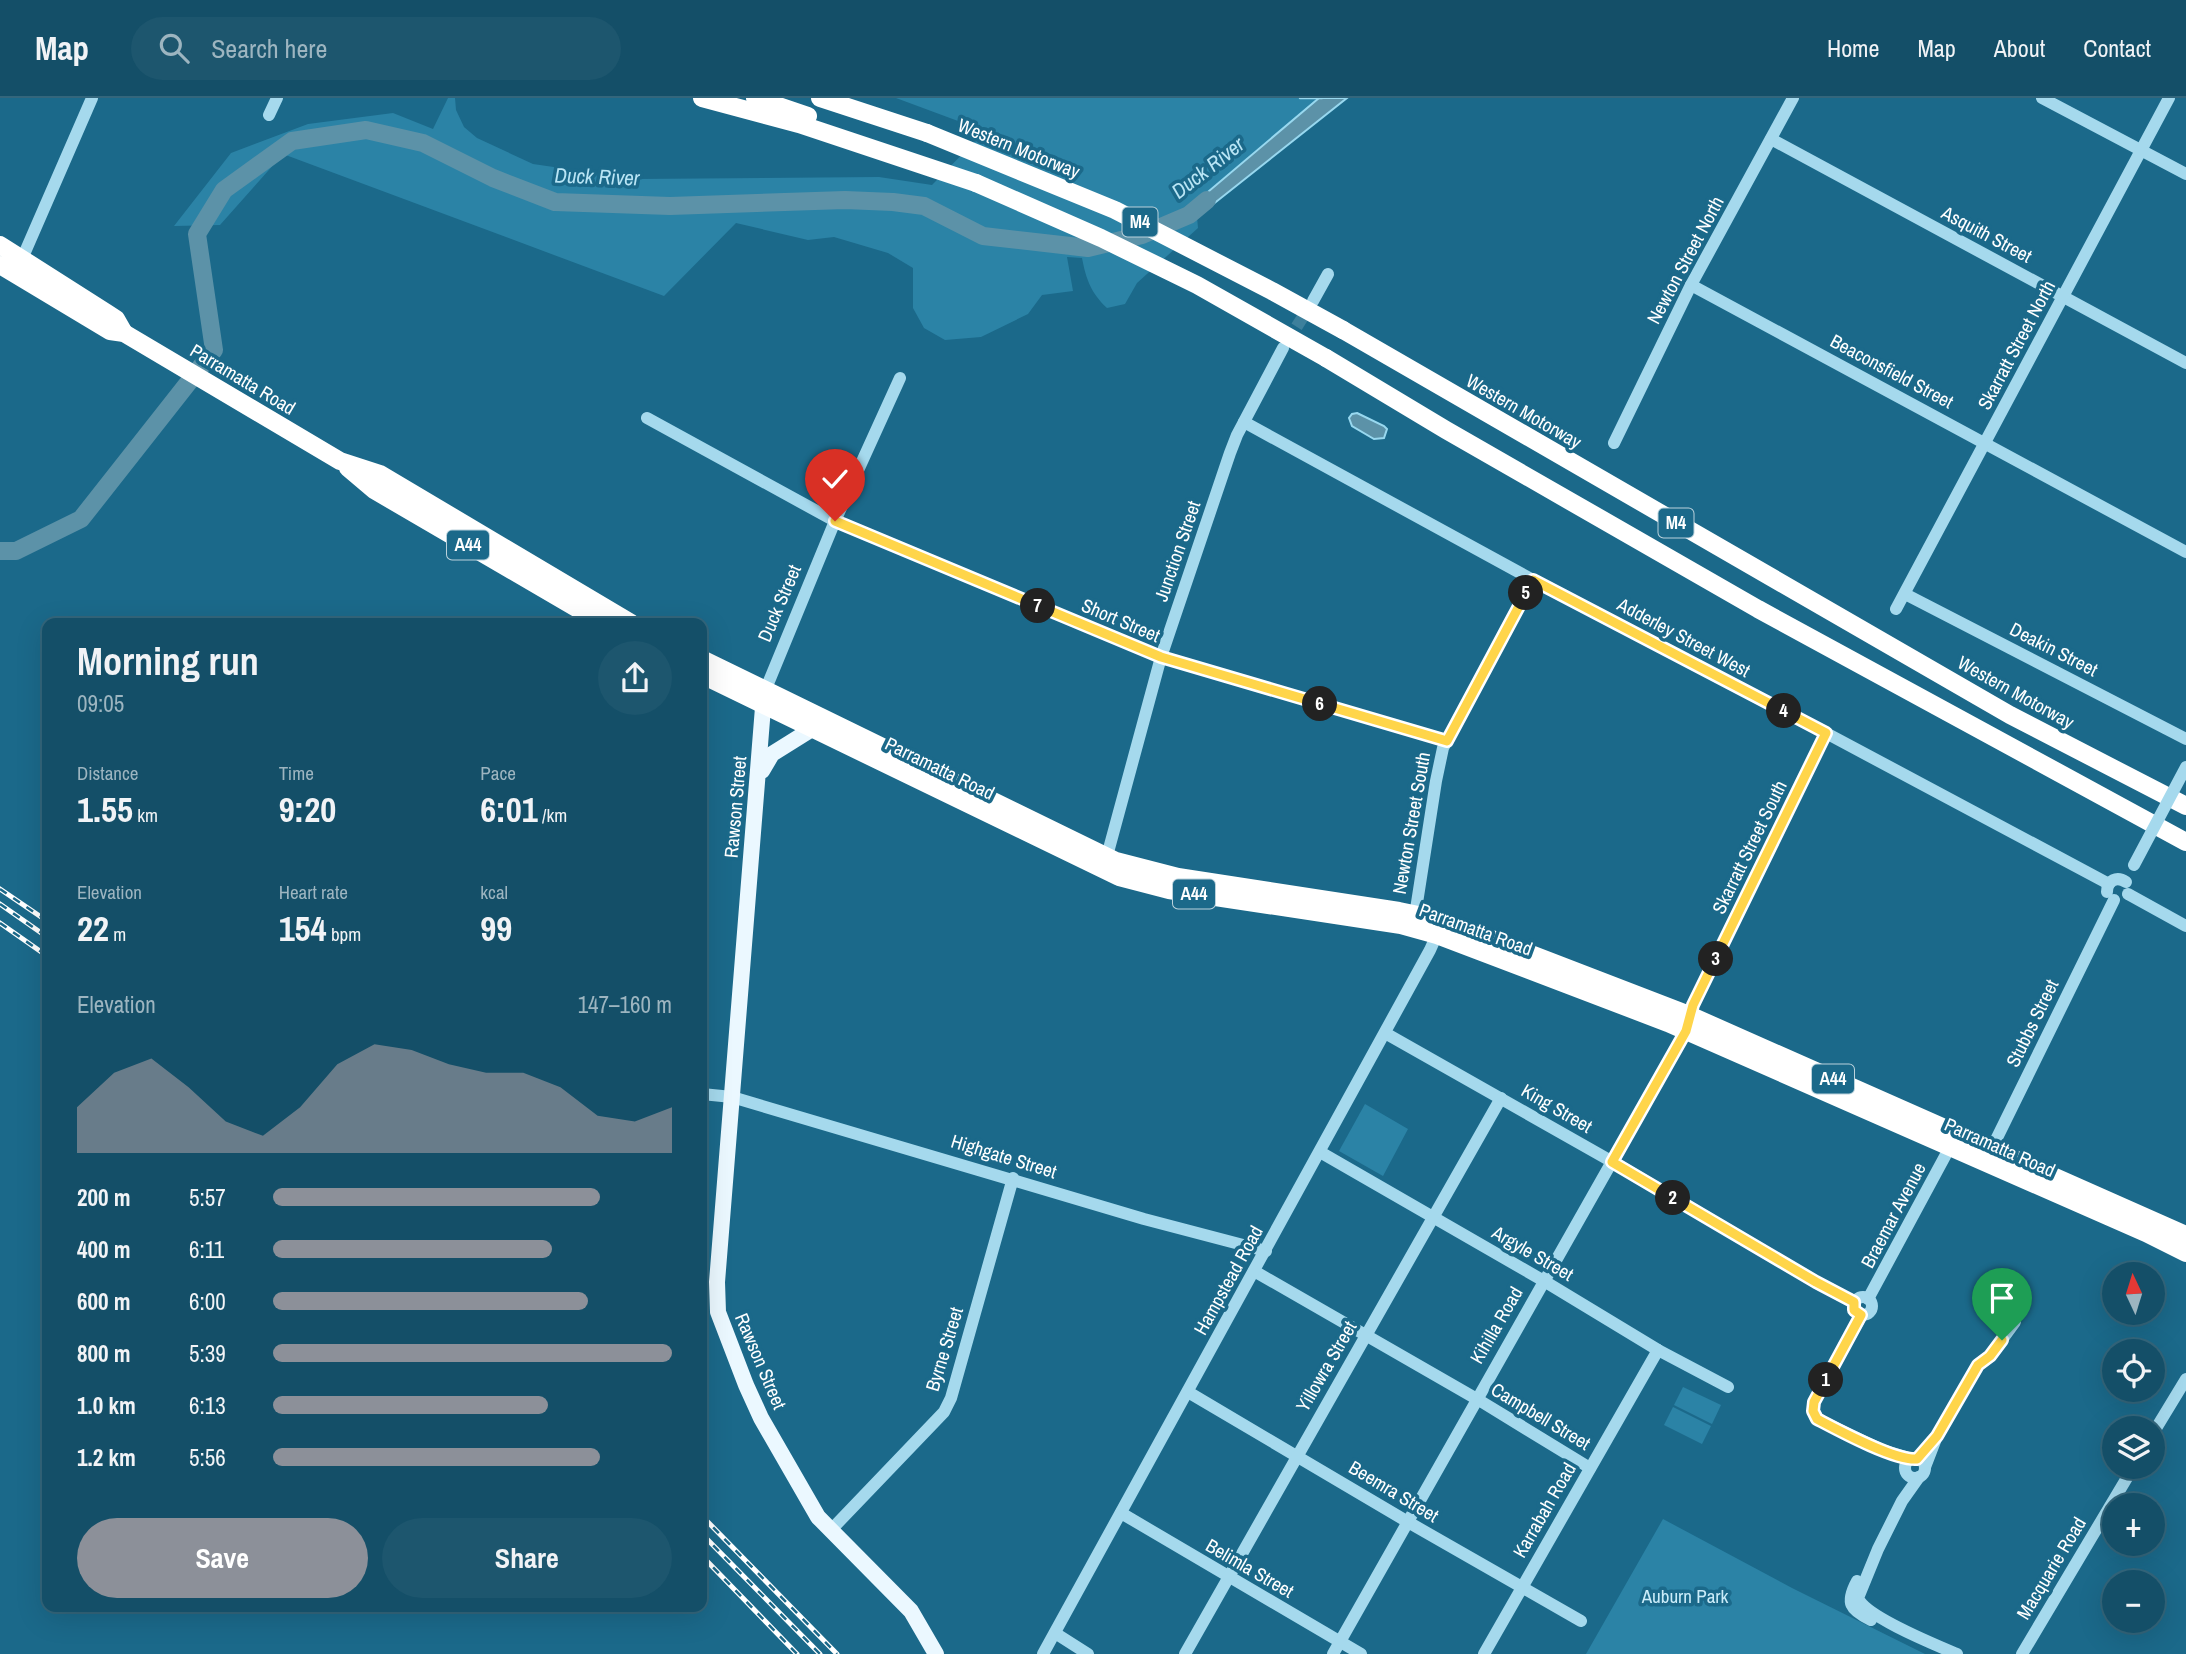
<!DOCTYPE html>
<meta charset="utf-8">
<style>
:root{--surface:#144f68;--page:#1d566e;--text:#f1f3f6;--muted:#9db5c0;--line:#33667c;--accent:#8c9099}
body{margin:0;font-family:"Archivo Narrow",sans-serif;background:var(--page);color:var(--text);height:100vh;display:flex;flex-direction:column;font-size:26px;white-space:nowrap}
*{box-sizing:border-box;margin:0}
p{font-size:23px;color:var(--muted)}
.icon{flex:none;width:38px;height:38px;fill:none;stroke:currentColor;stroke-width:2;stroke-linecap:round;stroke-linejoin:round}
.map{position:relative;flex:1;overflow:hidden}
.drawer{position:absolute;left:42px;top:520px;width:665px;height:994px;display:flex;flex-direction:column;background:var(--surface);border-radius:14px;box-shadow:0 7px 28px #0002,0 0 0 2px var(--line)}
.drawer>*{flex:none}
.needle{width:46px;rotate:356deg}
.buttons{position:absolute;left:2102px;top:1164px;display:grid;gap:14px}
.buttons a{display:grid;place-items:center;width:63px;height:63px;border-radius:50%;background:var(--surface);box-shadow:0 7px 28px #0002,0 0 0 2px var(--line);font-size:35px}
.pin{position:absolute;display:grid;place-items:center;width:60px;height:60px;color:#fff;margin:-72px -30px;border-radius:50% 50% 50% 0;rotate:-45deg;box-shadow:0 0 7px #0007}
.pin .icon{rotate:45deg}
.km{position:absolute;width:35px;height:35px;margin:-18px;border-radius:50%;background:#222;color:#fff;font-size:19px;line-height:35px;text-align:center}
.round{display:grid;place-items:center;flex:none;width:74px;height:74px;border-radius:37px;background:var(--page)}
.head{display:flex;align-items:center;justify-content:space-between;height:119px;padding:0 35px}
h1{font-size:38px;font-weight:700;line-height:52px}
.metrics{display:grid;grid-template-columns:repeat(3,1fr);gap:10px;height:119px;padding:7px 35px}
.metrics div{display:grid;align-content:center}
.metrics b{font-size:35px;font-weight:700}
.metrics small{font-size:19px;font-weight:400}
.metrics p{font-size:19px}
.chart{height:196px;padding:14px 35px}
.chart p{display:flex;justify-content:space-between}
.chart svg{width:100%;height:126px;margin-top:7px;fill:var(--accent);opacity:.7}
.primary-button{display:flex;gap:14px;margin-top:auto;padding:14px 35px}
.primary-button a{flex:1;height:80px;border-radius:42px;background:var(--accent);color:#fff;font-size:28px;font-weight:700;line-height:80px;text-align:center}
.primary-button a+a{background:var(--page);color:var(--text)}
ul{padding:0 35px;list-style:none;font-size:23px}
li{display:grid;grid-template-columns:112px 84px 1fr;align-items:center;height:52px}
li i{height:18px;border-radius:9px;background:var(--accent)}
header{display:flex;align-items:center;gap:42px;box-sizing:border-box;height:98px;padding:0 35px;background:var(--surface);border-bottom:2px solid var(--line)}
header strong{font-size:33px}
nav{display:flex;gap:38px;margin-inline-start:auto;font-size:24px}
.search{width:490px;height:63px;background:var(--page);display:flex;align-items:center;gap:18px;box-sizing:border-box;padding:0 24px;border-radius:38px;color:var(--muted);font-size:26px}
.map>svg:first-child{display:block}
.green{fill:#2b83a6}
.water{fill:#5c92a8;stroke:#98d8ef;stroke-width:2}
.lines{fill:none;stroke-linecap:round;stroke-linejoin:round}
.stream{stroke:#98d8ef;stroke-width:2.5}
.river{stroke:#5c92a8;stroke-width:18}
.minor-tunnel{stroke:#3d809c;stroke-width:12;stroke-dasharray:12 6;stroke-linecap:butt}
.minor{stroke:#a5d9ed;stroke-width:12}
.major{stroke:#ebf8ff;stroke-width:16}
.highway{stroke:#fff;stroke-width:18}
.rail-casing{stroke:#fff;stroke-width:5}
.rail{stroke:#1b698a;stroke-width:2.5;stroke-dasharray:8;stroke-linecap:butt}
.minor-bridge{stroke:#a5d9ed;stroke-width:12}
.highway-bridge{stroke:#fff;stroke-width:18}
.route-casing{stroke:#fff;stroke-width:14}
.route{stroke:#ffd54a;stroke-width:9}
.labels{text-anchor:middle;stroke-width:7;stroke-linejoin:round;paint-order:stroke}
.shield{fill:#1b698a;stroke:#bbd2dc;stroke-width:2}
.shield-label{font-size:18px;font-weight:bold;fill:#fff}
.street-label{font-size:19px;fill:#fff;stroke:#1b698a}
.park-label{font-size:19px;fill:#cbecf9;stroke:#1b698a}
.water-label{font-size:21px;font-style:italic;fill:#b9e5f5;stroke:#1b698a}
</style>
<header>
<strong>Map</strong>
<div class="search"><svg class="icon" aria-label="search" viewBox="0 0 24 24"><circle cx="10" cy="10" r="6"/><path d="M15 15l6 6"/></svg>Search here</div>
<nav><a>Home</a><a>Map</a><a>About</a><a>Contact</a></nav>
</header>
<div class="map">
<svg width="2186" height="1556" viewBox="0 0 2186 1556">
<rect width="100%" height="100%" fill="#1b698a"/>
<g class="green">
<path d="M 448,0 L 455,0 L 456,12 L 464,29 L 477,40 L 533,66 L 636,81 L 879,79 L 932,87 L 985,33 L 896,0 L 1319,0 L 1184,114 L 1197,119 L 1198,130 L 1137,185 L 1125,206 L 1107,210 C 1091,195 1086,181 1082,160 L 1067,159 L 1073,193 L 1042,197 L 1028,216 L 981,239 L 945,242 L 924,230 L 913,210 L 913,170 L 888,155 L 834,139 L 808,142 L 736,125 L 664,198 L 283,56 L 220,127 L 174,128 L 231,55 L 308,26 L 393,15 L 433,31 Z"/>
<polygon points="1365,1006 1408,1031 1383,1078 1339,1053"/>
<polygon points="1683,1289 1721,1307 1712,1326 1674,1307"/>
<polygon points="1673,1309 1711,1328 1702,1346 1664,1327"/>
<polygon points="1663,1421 1792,1490 1925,1556 1586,1556"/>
</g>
<g class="water">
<polygon points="1319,0 1347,0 1197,119 1183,115"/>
<polygon points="1357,315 1384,328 1387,331 1384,340 1374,341 1352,328 1349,320 1352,316"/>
</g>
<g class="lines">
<polyline class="stream" points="1300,0 1322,0"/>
<polyline class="river" points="0,453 16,453 81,421 214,252 197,136 224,92 292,43 366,32 423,45 493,80 555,104 670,108 845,102 893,104 924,108 983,138 1088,150 1142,137 1189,117 1207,102"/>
<polyline class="minor-tunnel" points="1287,244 1311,206"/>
<g class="minor">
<polyline points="2042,0 2186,76"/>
<polyline points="269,17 277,0"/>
<polyline points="1771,41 2186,265"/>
<polyline points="22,161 92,0"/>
<polyline points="1691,187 2186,454"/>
<polyline points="1313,203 1328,176"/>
<polyline points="647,320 835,423 1161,559 1447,643"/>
<polyline points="1244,324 1533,482 1826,635 2109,786"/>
<polyline points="1614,345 1691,187 1793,0"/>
<polyline points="1905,496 2186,641"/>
<polyline points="1896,511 2169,0"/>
<polyline points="765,593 835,423 900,280"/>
<polyline points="1107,758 1161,559 1230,355 1237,337 1283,250"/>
<path d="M 2107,794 C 2107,782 2117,778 2126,784"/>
<polyline points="2128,796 2186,828"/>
<polyline points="1414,824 1436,683 1443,650 1533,482"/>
<polyline points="1385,935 1618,1067 1816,1184 1854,1204"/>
<polyline points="702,996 732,999 1144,1121 1266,1153"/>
<polyline points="1320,1054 1544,1183 1658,1252 1728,1289"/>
<polyline points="1989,1056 2114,802"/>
<polyline points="1254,1173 1482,1304 1590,1370"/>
<circle cx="1863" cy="1208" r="9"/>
<polyline points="1868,1201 1950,1049"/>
<path d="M 1861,1218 L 1814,1304 C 1813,1313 1814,1319 1823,1324 L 1882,1352 L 1912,1361"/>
<polyline points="1188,1294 1408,1424 1581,1523"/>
<polyline points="2152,1337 2186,1281"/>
<circle cx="1915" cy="1370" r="10"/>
<polyline points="1925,1369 1937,1338 1978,1267 1990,1258 2015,1224"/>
<path d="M 1919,1379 L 1902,1403 L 1878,1451 L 1858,1500 C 1866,1519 1936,1547 1957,1556"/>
<polyline points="1121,1415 1361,1556"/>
<polyline points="830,1433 944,1314 951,1300 1013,1080"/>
<path d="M 1857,1483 C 1845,1505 1850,1512 1871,1522"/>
<polyline points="1055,1535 1088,1556"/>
<polyline points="1043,1556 1430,852 1439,832"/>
<polyline points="1185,1556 1501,1000"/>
<polyline points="1333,1556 1686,933 1693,907 1826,635"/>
<polyline points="1484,1556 1658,1252"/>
<polyline points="2022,1556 2134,1368"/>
</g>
<g class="major">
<polyline points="764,597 717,1184 718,1214 746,1287 761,1320 818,1419 911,1513 936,1556"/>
<polyline points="762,673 772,656 812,631"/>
</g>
<g class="highway">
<polyline points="702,0 799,26 976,85"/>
<polyline points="755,0 808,18"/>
<polyline points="820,0 927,35"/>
<polyline points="0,147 107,215 116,221 124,235"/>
<polyline points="0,167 110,233 124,235 340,363 380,376 631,525"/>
<polyline points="1343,232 2010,617 2186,708"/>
<polyline points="1326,260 1446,332 1758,511 2186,744"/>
<polyline points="348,370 374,392 602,525"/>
<polyline points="702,561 1116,763 1178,779 1399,813 1428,819 1463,830 1689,917 2186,1137"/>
<polyline points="702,577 1119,779 1169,792 1401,827 1437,837 1668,925 2146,1135 2186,1155"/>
</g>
<defs>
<g id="rail">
<polyline points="0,791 47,823"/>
<polyline points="0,806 47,839"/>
<polyline points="0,825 47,858"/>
<polyline points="702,1418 837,1556"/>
<polyline points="702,1436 820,1556"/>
<polyline points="702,1458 797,1556"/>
</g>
</defs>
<use href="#rail" class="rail-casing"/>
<use href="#rail" class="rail"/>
<polyline class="minor-bridge" points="2134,767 2186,669"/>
<g class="highway-bridge">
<polyline points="927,35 1115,112 1272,193 1343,232"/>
<polyline points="976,85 1101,140 1197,187 1326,260"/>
</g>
</g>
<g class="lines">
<defs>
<path id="route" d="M 835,423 L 1161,559 L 1447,643 L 1533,482 L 1826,635 L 1693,907 L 1686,933 L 1612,1064 L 1816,1184 L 1854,1204 L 1854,1212 L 1861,1217 L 1814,1304 L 1813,1313 L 1817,1321 C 1838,1332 1895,1363 1917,1361 L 1937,1338 L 1978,1267 L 1990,1258 L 2002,1242"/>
</defs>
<use href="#route" class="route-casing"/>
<use href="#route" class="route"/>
</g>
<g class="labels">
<g class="shield">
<rect x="1122.5" y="109.5" width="35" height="29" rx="5"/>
<rect x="1658.5" y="410.5" width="35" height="29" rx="5"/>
<rect x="447" y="432.5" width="42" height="29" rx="5"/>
<rect x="1173" y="781.5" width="42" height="29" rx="5"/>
<rect x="1812" y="966.5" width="42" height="29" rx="5"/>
</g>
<g class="shield-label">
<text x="1140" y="130">M4</text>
<text x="1676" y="431">M4</text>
<text x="468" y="453">A44</text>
<text x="1194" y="802">A44</text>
<text x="1833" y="987">A44</text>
</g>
<g class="street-label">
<text transform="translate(1019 50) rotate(22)" y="7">Western Motorway</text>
<text transform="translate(1987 136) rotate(28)" y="7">Asquith Street</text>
<text transform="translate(1685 162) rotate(-62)" y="7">Newton Street North</text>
<text transform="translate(2016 247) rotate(-62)" y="7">Skarratt Street North</text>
<text transform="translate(1892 273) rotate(28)" y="7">Beaconsfield Street</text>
<text transform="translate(243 281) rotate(31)" y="7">Parramatta Road</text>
<text transform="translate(1524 313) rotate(30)" y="7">Western Motorway</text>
<text transform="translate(1177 453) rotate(-71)" y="7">Junction Street</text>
<text transform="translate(779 505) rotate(-67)" y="7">Duck Street</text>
<text transform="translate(1121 522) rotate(23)" y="7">Short Street</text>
<text transform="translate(1684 539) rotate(28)" y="7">Adderley Street West</text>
<text transform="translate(2054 551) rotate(27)" y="7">Deakin Street</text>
<text transform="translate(2016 594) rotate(29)" y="7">Western Motorway</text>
<text transform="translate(940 670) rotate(26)" y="7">Parramatta Road</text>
<text transform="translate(735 709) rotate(-85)" y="7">Rawson Street</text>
<text transform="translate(1411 725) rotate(-80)" y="7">Newton Street South</text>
<text transform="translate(1749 749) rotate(-64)" y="7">Skarratt Street South</text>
<text transform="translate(1476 831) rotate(20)" y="7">Parramatta Road</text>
<text transform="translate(2032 925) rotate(-64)" y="7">Stubbs Street</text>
<text transform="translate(1557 1010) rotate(30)" y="7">King Street</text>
<text transform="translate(2000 1049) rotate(24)" y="7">Parramatta Road</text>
<text transform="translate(1004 1058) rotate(17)" y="7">Highgate Street</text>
<text transform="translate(1893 1117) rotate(-62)" y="7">Braemar Avenue</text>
<text transform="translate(1533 1155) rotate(30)" y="7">Argyle Street</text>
<text transform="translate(1228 1182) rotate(-61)" y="7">Hampstead Road</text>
<text transform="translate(1496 1227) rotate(-60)" y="7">Kihilla Road</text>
<text transform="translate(944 1251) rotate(-73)" y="7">Byrne Street</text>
<text transform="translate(761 1263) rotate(67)" y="7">Rawson Street</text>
<text transform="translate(1326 1268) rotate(-60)" y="7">Yillowra Street</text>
<text transform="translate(1541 1318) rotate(31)" y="7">Campbell Street</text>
<text transform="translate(1394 1393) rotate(31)" y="7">Beemra Street</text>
<text transform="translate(1544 1412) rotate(-60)" y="7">Karrabah Road</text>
<text transform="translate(1250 1470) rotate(30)" y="7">Belimla Street</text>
<text transform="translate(2051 1470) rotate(-59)" y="7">Macquarie Road</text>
</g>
<g class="park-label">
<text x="1685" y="1505">Auburn Park</text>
</g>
<g class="water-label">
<text transform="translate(1208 70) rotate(-38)" y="7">Duck River</text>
<text transform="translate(597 79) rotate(2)" y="7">Duck River</text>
</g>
</g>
</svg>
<div class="buttons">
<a><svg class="needle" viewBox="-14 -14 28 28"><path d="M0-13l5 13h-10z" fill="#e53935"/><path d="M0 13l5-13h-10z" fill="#9db5c0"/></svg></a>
<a><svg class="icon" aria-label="locate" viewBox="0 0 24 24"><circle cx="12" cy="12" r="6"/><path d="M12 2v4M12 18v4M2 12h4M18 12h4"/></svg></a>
<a><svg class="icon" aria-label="layers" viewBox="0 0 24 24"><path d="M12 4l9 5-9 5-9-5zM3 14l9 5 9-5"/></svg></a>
<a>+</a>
<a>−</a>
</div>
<div class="pin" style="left:2002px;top:1242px;background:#1e9e55"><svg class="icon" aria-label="arrive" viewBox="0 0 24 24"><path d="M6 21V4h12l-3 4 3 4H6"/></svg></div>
<div class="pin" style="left:835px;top:423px;background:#d93025"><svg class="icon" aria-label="check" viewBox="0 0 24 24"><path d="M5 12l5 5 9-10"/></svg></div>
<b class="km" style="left:1826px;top:1282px">1</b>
<b class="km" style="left:1673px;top:1100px">2</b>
<b class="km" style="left:1716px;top:861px">3</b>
<b class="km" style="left:1784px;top:613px">4</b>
<b class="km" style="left:1526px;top:495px">5</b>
<b class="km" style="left:1320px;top:606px">6</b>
<b class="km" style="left:1038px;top:508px">7</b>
<section class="drawer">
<div class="head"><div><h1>Morning run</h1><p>09:05</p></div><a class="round"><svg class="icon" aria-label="share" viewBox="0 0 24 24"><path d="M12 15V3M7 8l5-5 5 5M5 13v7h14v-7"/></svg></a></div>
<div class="metrics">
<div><p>Distance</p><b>1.55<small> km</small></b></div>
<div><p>Time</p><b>9:20</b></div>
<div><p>Pace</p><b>6:01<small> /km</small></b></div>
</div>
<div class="metrics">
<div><p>Elevation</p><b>22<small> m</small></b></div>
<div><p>Heart rate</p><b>154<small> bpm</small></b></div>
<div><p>kcal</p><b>99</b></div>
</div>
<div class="chart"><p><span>Elevation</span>147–160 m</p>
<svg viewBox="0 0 160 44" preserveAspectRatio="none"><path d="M0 44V28L10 16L20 11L30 21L40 33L50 38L60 28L70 13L80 6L90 8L100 13L110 16L120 16L130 21L140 31L150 33L160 28V44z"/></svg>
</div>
<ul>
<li><b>200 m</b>5:57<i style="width:82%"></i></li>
<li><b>400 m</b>6:11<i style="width:70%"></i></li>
<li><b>600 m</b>6:00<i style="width:79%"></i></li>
<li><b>800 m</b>5:39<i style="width:100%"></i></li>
<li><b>1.0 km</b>6:13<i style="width:69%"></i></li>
<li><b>1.2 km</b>5:56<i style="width:82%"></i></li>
</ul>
<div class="primary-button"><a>Save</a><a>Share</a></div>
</section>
</div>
